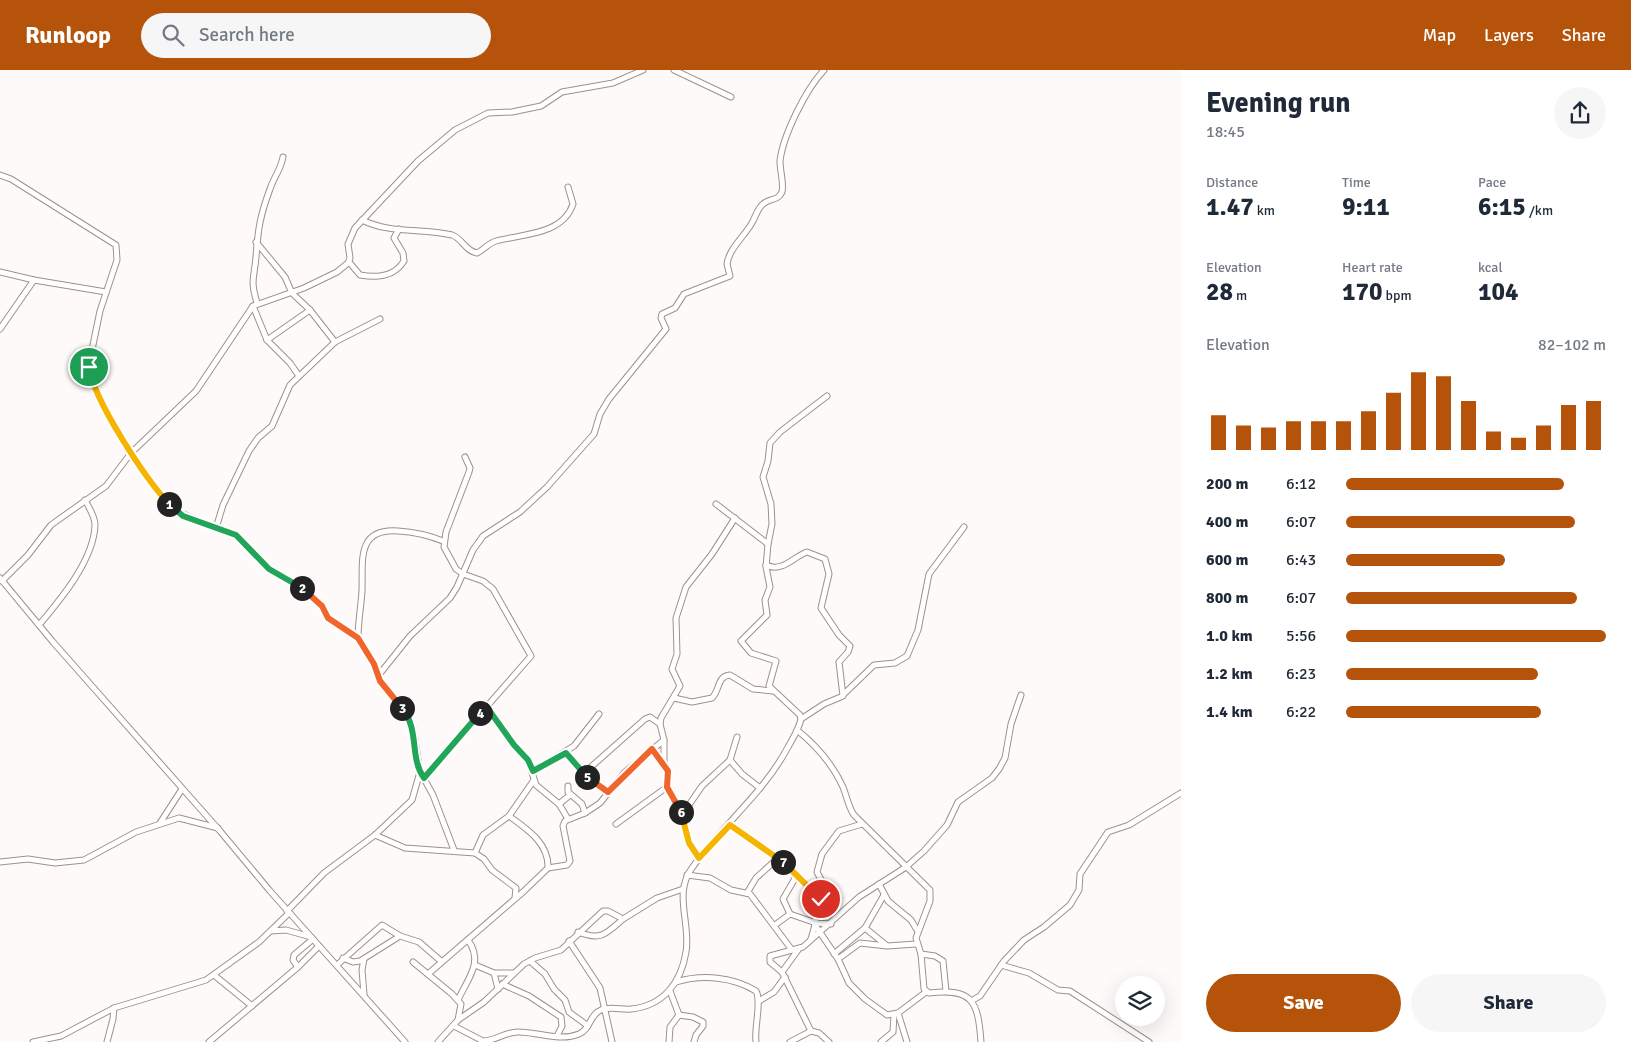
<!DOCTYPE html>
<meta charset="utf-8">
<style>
:root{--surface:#fff;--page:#f6f6f7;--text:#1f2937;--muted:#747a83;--accent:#b45309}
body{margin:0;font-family:Signika,sans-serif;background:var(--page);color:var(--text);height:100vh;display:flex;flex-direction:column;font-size:19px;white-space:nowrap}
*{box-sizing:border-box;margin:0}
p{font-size:16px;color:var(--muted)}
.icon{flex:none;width:28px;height:28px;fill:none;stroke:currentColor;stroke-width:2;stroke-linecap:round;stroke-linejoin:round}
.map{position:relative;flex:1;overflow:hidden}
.sheet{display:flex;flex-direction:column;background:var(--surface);width:450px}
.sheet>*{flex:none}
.buttons{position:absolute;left:1115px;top:906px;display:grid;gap:10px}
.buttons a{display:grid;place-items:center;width:50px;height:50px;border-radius:50%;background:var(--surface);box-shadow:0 5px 20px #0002;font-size:25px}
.pin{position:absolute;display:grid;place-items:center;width:42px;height:42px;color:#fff;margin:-21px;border:2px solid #fff;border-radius:50%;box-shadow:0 1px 5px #0007}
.km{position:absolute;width:25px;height:25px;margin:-12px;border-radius:50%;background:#222;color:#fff;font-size:14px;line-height:25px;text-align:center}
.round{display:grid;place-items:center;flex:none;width:52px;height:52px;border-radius:26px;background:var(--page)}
.head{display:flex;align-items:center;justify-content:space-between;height:85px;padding:0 25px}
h1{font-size:28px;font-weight:800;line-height:38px}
.metrics{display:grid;grid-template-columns:repeat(3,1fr);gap:8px;height:85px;padding:5px 25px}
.metrics div{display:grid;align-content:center}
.metrics b{font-size:25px;font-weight:800}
.metrics small{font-size:14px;font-weight:400}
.metrics p{font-size:14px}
.chart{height:140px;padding:10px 25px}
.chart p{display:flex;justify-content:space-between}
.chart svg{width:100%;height:90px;margin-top:5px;stroke:var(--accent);stroke-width:6}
.button{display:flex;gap:10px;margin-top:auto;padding:10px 25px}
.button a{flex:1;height:58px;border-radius:30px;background:var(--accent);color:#fff;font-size:20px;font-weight:800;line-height:58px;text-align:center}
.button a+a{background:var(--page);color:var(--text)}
ul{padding:0 25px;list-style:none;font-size:16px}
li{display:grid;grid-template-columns:80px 60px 1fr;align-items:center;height:38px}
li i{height:12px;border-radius:6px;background:var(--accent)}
header{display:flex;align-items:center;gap:30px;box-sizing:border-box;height:70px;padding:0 25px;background:var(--accent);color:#fff}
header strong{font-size:24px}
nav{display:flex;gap:28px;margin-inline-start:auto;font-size:18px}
.search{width:350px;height:45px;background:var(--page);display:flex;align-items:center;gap:12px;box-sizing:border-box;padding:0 18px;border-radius:28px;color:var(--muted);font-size:19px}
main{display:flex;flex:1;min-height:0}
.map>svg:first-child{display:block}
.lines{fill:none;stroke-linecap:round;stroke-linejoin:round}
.minor-casing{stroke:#9f908a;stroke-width:7}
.minor{stroke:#fff;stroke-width:5}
.split-1-casing{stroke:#fff;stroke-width:10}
.split-2-casing{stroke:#fff;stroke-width:10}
.split-3-casing{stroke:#fff;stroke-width:10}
.split-4-casing{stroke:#fff;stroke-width:10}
.split-5-casing{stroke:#fff;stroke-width:10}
.split-6-casing{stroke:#fff;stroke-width:10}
.split-7-casing{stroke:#fff;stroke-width:10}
.split-8-casing{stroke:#fff;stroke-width:10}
.split-1{stroke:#f5b400;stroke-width:6}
.split-2{stroke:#22a559;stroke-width:6}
.split-3{stroke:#f0652b;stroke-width:6}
.split-4{stroke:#22a559;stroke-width:6}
.split-5{stroke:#22a559;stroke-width:6}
.split-6{stroke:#f0652b;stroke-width:6}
.split-7{stroke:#f5b400;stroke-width:6}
.split-8{stroke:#f5b400;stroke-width:6}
</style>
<header>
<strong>Runloop</strong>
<div class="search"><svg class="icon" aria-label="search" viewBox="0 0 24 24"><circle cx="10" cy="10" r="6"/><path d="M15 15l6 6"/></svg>Search here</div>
<nav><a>Map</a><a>Layers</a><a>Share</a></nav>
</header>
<main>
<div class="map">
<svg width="1181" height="972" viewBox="0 0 1181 972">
<rect width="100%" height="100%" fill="#fefaf9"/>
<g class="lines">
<defs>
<g id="minor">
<polyline points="674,0 731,27"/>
<polyline points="0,105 11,109 116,175 117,190 100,241 88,299 105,340 131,383 161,426 176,441 240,468 269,499 308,522 322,536 328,548 358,568 375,594 380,611 406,643 413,658 420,702 412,730 375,765 324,803 287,841"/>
<path d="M 362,150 C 390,164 422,158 452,165 C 462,168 465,181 477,183 C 483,180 489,173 496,171 C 522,164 563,165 573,134 L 568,117"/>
<polyline points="256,172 285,207 292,223 310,240 335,272"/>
<path d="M 349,192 L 360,205 C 376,208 394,207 404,191 L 403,183 L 394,168 L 399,159"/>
<polyline points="0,202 34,210 106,222"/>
<path d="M 257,233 C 250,209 254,210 256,187 C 258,159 260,146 270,119 C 274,107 281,99 283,87"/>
<polyline points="253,236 267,270 290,293 299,306"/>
<polyline points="0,259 34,210"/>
<polyline points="267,270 310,240"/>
<polyline points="216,458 223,435 249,381 258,368 272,356 290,315 335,272 380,249"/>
<polyline points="768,474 772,454 771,434 763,407 768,391 770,373 780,362 827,326"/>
<path d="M 766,495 C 782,503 793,487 807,482 L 825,489 L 829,504 L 821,538 L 839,565 L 850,576 L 848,582 L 839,592 L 843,626 L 824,634 L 801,649"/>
<polyline points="0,508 53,572 220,761 270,821 405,972"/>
<polyline points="2,511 28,485 51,455 106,416 131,383 196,321 253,236 304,218 337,202 348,193 350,188 348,174 355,158 418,91 455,60 488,43 512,42 541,36 562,22 613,13 643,0"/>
<path d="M 39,555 C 60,530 94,490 95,455 C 95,446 89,438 85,430"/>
<path d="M 358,568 C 358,552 361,537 362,521 C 363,491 356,458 398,461 C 415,462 428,465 443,471"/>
<path d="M 378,606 L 410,566 L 450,528 L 457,517 L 473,480 L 483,466 L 520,442 L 547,417 L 594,364 L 600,344 L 609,329 L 666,259 L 661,248 L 662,244 L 675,238 L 684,224 L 730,206 L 727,194 C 729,178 746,165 753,151 C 756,145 758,138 763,134 C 770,128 778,131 782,122 C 784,112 780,102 780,91 C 783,65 806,19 824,0"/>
<polyline points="845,623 874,595 895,593 907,586 918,560 929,504 964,457"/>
<path d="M 674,628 L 692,632 L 712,628 C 720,620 717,606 730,605 L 753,619 L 773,621"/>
<polyline points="486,636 514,675 528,690 536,715 559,734 568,749"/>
<path d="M 797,660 C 817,676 832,693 843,717 C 847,727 848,736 854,745 L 930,820 L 930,831 L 916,868 L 921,884 L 924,919 L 929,923 C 973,918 978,931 981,972"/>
<polyline points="737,667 730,690 742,704 760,718"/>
<polyline points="652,679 668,701 667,717 682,745 689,773 699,788"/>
<polyline points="566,683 590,711 608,722"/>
<polyline points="664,693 664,670"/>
<polyline points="533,701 574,676 599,644"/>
<polyline points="583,704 645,649 650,647 660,654"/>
<polyline points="422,705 433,725 454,780"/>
<polyline points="424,708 531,586 493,519 483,511 463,504 456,499 444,477 446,462 469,402 470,398 465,387"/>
<polyline points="568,716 568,722 582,734 585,743"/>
<polyline points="559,734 570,725"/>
<polyline points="682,745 702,716 730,690"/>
<path d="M 509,746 C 527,759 549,773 548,798"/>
<polyline points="160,753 182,719"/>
<polyline points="616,754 667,717"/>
<polyline points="730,755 778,788 821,829"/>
<polyline points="375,765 405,778 475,783 484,789 492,800 516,818 515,828"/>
<polyline points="475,783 483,765 509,746 534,710"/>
<polyline points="0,792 28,789 55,793 84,790 136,762 179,748 218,758"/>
<polyline points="687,805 710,808 731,820 750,824 792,880"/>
<polyline points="879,814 888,831 911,850 917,860"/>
<polyline points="747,823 756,808 778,788"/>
<polyline points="790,844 783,829 797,805"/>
<polyline points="775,855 790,844 816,853 831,854"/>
<polyline points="815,855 838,889 849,913 865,929 887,945 898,943 926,922"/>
<polyline points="865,858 886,875"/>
<polyline points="271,861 286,860 311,867"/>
<path d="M 578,862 C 601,871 606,864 623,849"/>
<polyline points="811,869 815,855 816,841 827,821 817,802 822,784 839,761 862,754"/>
<polyline points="569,871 600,918 612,972"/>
<polyline points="834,884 865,858 884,825"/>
<polyline points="921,884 935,886 943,891 946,921"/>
<polyline points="343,888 353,892 360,891 400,866"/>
<polyline points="838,889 860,873 887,876 916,874"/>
<polyline points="530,891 545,904 554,919 565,930 569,942 588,956"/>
<polyline points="413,892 452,924 461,934 458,950 438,972"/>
<polyline points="337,895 382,855 400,866 419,872 442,892"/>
<polyline points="475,895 494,903 514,903"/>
<polyline points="1001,895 1029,903 1058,920 1070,921 1149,972"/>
<polyline points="298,897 293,890 294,885 313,869"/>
<polyline points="782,902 798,880"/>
<polyline points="494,903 498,919"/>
<polyline points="428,904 523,822 548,798 567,795 570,791 563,756 565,751 585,743 600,733 625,702 664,670 660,654 661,648 680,616 672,599 677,584 676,548 686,517 712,484 735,448"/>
<polyline points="214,905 252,936"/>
<path d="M 676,912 C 703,904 733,907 756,921 C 762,931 754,958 756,972"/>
<polyline points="502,914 529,926 561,947 562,956 557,966"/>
<polyline points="364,924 362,900 364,889"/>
<path d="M 458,930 C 468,908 484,892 468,870"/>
<polyline points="759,931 774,922 785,907"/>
<polyline points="971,931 980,926 1004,891 1024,870 1044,857 1070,835 1079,820 1080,804 1108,762 1129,755 1181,723"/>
<polyline points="898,943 907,972"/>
<polyline points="679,945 693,947 703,952 703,956 696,965 694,972"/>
<polyline points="458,950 484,932 524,894 535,888 561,880 603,841 608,841 623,849 657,828 683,819"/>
<path d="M 454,956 L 483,971 C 496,971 506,961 519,962 C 539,962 559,972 579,964 C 590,960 590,944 601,940 C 610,936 622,940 631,939 C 663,936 681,913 686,882 C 691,854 673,823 692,798 C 722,755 764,723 788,677 C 793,668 799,659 801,649 L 800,645 L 769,616 L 776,591 L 751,583 L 741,571 L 767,545 L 765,530 L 770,517 L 766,497 L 768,474 L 716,434"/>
<polyline points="811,961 782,902 770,892 770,886 803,877 859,827 906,797 924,781 947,755 958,732 992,708 999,699 1005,688 1011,654 1021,625"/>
<polyline points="33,972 61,966 114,938 206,910 259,872 289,843"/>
<polyline points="107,972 113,949 114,938"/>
<polyline points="209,972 298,897 319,876"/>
<polyline points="669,972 670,957 679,945 670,921"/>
<polyline points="790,972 811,961 819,963 829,972"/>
<polyline points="881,972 893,962 894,945"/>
</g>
</defs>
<use href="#minor" class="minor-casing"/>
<use href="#minor" class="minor"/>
</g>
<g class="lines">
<defs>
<path id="split-1" d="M 89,297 C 94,331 145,408 169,434"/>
<polyline id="split-2" points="169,434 183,446 236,465 269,499 302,518"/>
<polyline id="split-3" points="302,518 322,536 328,548 358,568 374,594 380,611 402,638"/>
<path id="split-4" d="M 402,638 C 420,660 409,687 424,708 L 480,643"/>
<polyline id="split-5" points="480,643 486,636 514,675 528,690 533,701 566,683 587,707"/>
<polyline id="split-6" points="587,707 608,722 652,679 668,701 667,717 681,742"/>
<polyline id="split-7" points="681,742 689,773 699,788 730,755 783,792"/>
<polyline id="split-8" points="783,792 821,829"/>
</defs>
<use href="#split-1" class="split-1-casing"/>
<use href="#split-2" class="split-2-casing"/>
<use href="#split-3" class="split-3-casing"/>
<use href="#split-4" class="split-4-casing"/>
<use href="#split-5" class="split-5-casing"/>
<use href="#split-6" class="split-6-casing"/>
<use href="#split-7" class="split-7-casing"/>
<use href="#split-8" class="split-8-casing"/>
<use href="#split-1" class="split-1"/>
<use href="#split-2" class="split-2"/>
<use href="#split-3" class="split-3"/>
<use href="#split-4" class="split-4"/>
<use href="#split-5" class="split-5"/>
<use href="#split-6" class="split-6"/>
<use href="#split-7" class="split-7"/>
<use href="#split-8" class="split-8"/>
</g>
</svg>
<div class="buttons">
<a><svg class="icon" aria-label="layers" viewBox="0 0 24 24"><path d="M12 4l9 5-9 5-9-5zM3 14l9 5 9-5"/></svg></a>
</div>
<div class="pin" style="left:89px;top:297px;background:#1e9e55"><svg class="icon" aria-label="arrive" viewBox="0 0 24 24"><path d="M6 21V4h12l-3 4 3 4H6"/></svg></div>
<div class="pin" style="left:821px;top:829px;background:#d93025"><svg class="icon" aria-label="check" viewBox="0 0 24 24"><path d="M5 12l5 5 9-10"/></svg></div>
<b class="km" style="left:169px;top:434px">1</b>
<b class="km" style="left:302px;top:518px">2</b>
<b class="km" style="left:402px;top:638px">3</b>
<b class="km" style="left:480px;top:643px">4</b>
<b class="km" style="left:587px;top:707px">5</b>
<b class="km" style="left:681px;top:742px">6</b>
<b class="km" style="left:783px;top:792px">7</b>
</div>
<section class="sheet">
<div class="head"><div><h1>Evening run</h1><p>18:45</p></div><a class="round"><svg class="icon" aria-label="share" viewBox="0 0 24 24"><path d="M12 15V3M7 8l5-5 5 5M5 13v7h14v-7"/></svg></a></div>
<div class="metrics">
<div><p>Distance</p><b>1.47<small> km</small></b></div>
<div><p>Time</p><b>9:11</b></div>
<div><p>Pace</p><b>6:15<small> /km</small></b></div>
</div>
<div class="metrics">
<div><p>Elevation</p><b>28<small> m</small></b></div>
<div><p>Heart rate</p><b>170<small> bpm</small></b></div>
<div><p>kcal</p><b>104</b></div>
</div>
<div class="chart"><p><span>Elevation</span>82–102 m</p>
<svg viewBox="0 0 160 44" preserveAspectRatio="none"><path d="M5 44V27M15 44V32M25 44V33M35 44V30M45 44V30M55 44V30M65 44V25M75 44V16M85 44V6M95 44V8M105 44V20M115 44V35M125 44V38M135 44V32M145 44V22M155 44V20"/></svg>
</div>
<ul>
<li><b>200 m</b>6:12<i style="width:84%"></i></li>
<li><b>400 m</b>6:07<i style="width:88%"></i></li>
<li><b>600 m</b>6:43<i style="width:61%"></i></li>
<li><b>800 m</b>6:07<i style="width:89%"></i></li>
<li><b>1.0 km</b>5:56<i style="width:100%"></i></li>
<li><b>1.2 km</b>6:23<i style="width:74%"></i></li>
<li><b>1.4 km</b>6:22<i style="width:75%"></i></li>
</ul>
<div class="button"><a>Save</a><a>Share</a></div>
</section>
</main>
